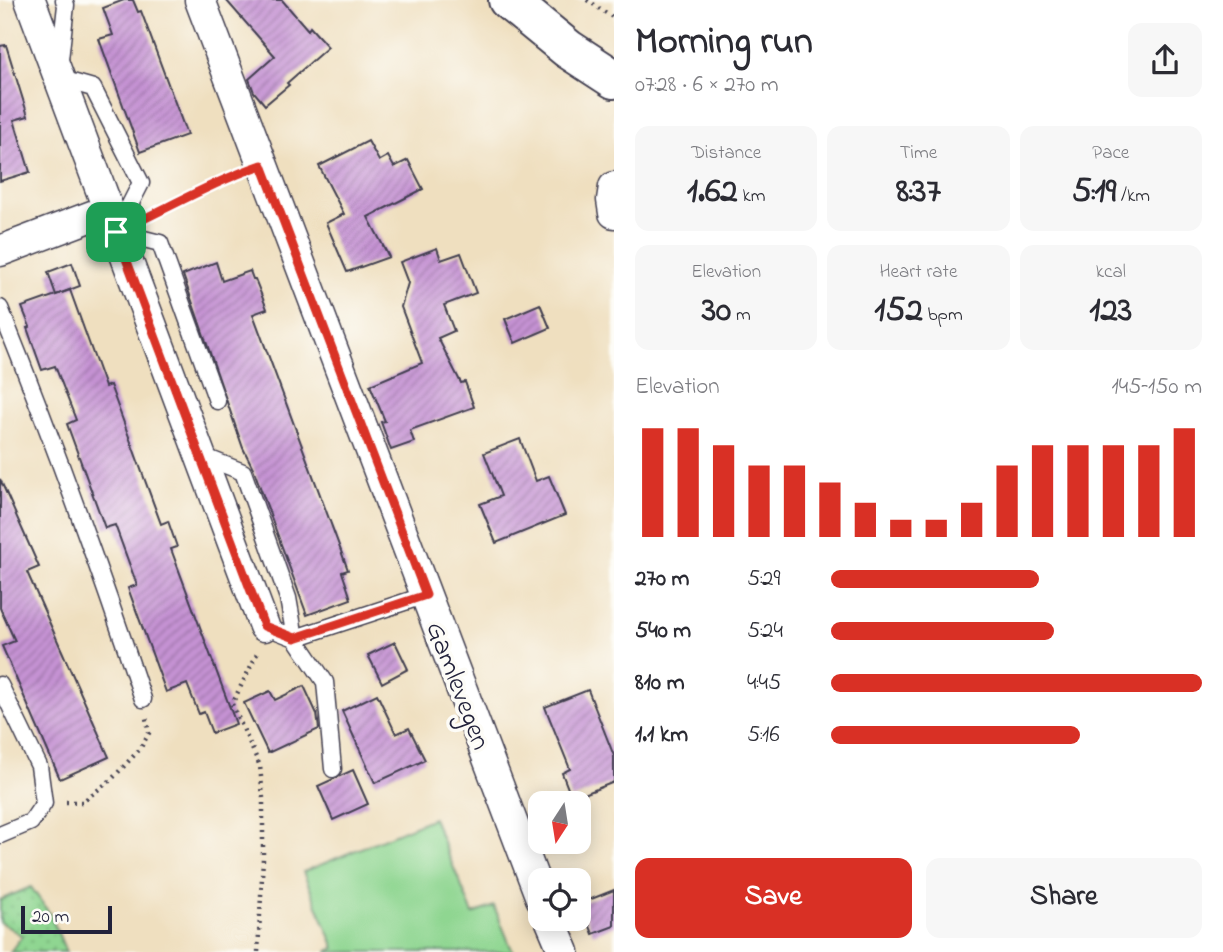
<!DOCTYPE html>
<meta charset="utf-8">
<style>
:root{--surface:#fff;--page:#f7f7f7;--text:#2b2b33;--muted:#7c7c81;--accent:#d93025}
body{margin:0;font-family:"Indie Flower",sans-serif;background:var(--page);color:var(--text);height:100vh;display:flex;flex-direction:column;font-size:26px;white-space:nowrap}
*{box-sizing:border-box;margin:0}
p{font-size:23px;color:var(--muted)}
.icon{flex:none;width:38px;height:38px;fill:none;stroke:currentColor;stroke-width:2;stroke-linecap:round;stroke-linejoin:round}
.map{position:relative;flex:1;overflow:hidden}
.drawer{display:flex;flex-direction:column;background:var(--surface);width:609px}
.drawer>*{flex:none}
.needle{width:46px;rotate:192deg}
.tools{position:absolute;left:528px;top:791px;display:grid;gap:14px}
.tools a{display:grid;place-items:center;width:63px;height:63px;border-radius:14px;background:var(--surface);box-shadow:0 4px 18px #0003;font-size:35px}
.scale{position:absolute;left:21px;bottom:18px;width:91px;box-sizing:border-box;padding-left:7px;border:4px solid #22223b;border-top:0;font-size:19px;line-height:24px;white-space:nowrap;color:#22223b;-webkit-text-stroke:5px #fdfcf7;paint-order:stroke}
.pin{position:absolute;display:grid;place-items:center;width:60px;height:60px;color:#fff;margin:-30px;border-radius:14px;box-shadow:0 4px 10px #0006}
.round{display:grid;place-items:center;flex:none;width:74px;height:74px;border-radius:14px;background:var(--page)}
.headline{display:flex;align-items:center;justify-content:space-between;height:119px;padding:0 21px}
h1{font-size:38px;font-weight:700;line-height:52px}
.stats{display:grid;grid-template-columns:repeat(3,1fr);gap:10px;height:119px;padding:7px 21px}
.stats div{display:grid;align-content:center;border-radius:14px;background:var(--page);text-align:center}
.stats b{font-size:35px;font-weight:700}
.stats small{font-size:19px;font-weight:400}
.stats p{font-size:19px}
.chart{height:196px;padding:14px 21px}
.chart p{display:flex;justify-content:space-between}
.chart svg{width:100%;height:126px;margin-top:7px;stroke:var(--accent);stroke-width:6}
.button{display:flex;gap:14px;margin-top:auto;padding:14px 21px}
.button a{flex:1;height:80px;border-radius:14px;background:var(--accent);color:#fff;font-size:28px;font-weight:700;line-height:80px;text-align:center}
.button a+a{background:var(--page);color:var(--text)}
ul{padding:0 21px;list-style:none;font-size:23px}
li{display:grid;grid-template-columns:112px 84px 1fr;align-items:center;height:52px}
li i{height:18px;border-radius:9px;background:var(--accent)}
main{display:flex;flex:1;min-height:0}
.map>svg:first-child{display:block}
.grass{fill:url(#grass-dots);stroke:#587c66;stroke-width:2}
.pitch{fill:#8fd691;stroke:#587c66;stroke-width:2}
.building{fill:url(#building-hatch)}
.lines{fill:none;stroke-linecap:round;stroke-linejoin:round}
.lane-casing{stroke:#413e4f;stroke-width:19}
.street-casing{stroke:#413e4f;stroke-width:33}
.secondary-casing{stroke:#413e4f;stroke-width:42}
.path{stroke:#413e4f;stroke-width:4.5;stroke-dasharray:2 5;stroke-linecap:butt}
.lane{stroke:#fff;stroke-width:16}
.street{stroke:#fff;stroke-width:30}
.secondary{stroke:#fff;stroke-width:38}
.route-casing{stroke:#fff;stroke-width:14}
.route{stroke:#d93025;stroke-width:9}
.labels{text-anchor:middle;stroke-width:7;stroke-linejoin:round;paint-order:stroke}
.street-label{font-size:28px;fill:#22223b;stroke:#fdfcf7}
</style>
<main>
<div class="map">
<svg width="614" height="952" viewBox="0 0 614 952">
<defs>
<pattern id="grass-dots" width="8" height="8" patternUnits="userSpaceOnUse" patternTransform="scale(1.75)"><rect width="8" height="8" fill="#8fd691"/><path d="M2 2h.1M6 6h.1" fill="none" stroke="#7bb77e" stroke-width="1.8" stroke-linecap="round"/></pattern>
<pattern id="building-hatch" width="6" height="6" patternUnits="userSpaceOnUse" patternTransform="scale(1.75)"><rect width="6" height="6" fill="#c592d3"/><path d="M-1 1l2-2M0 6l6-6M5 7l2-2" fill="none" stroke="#a077ac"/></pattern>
</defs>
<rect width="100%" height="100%" fill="#fdfcf7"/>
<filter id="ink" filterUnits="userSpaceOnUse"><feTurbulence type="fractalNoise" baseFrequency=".0143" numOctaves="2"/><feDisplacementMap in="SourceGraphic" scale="14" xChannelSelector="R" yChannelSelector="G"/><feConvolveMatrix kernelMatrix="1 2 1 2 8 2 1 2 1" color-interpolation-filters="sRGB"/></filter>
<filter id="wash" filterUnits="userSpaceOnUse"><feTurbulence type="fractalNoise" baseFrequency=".00686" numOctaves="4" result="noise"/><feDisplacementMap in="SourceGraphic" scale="28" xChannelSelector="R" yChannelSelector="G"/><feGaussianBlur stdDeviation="1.57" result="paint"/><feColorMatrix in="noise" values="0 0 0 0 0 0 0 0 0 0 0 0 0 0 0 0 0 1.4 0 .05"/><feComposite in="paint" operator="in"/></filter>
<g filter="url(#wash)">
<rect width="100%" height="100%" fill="#efdfbf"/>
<polygon class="grass" points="31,887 50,914 66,952 10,952 22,936 0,922 0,900"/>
<polygon class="pitch" points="433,818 473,914 494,906 513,952 326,952 335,948 303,872"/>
<g id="blocks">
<g class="building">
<polygon points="124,0 133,0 138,12 141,11 187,135 140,152 99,39 113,35 103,8"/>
<polygon points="226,0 282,0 308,30 310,27 328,47 287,83 289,85 265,105 254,92 249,79 275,56"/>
<polygon points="6,45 28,116 14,120 30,172 0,181 0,46"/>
<polygon points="368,141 379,161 388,156 394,167 408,160 423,189 368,217 389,257 347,272 326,223 344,214 319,166"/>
<polygon points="437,248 441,260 461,253 476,293 444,305 454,331 438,338 461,383 465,382 474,407 410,430 414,442 391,450 381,422 385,421 370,385 422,363 401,307 408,283 400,262"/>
<polygon points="216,262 222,281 250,271 253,279 255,279 267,309 253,314 348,570 342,572 351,599 307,615 253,468 243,448 183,275"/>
<polygon points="72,263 80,286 56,295 48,272"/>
<polygon points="70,290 105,387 110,385 161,524 168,521 177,547 171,549 236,724 212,733 204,712 199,714 187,684 166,692 128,588 137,585 115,525 105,528 67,424 76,420 55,366 42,370 27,328 30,327 22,307"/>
<polygon points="540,304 550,328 515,343 505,319"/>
<polygon points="520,439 536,481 549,476 565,515 496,543 480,504 501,496 484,453"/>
<polygon points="0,479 39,567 27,572 109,757 60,779 2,646 15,641 0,608"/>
<polygon points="395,642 408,669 382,683 368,655"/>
<polygon points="304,686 317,714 319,729 268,753 244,703 270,691 275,700"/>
<polygon points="588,690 614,756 614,782 572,799 562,773 570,769 545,707"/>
<polygon points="377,694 396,734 409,728 425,760 375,783 342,711"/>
<polygon points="353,770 368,804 333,820 318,786"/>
<polygon points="614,890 614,926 593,934 581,903"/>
</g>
</g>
</g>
<g filter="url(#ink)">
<use href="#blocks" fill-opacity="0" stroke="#413e4f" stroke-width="2"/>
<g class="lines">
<defs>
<g id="lane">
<polyline points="64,0 66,5 58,78 93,88 141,183 116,232 160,243 217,401"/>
<path d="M 0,308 C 52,437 99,567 143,699"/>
<polyline points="200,455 243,472 288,598 295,638 325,682 333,769"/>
<polyline points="264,626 295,638 426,595"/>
<polyline points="0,685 39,766 44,803 31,822 0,835"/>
</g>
<g id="street">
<polyline points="30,0 264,626"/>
<polyline points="200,0 541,898"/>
<polyline points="614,187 612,200 614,213"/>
<polyline points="0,251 108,210"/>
<polyline points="550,919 564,952"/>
</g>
<polyline id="secondary" points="508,0 568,49 614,79"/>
</defs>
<use href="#lane" class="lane-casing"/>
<use href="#street" class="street-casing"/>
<use href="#secondary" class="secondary-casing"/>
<g class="path">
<polyline points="587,0 614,18"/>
<polyline points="149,217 235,174"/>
<polyline points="257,654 232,704 260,766 263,798 263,858 258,952"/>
<polyline points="66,802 82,802 111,780 140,749 149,733 146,718"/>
</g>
<use href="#lane" class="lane"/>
<use href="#street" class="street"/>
<use href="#secondary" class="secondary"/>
</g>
</g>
<g class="lines" filter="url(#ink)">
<defs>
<path id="route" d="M 262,165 L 426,595 L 295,638 L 264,626 L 116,232 C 165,210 212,182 262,165 Z"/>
</defs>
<use href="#route" class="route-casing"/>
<use href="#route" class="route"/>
</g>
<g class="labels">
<g class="street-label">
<text transform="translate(460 685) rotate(69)" y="10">Gamlevegen</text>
</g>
</g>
</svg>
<div class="tools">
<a><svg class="needle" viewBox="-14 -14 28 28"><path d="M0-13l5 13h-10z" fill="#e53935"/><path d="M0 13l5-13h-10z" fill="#7c7c81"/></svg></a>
<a><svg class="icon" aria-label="locate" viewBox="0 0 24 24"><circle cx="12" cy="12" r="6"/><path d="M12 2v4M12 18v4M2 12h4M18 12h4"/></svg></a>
</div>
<div class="scale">20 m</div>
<div class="pin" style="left:116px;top:232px;background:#1e9e55"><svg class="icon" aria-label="arrive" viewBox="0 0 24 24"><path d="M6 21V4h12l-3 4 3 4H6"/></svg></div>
</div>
<section class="drawer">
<div class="headline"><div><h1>Morning run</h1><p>07:28 · 6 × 270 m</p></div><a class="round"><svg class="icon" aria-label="share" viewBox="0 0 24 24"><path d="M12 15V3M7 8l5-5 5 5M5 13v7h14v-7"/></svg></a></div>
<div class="stats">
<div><p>Distance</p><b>1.62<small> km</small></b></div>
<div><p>Time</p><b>8:37</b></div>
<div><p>Pace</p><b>5:19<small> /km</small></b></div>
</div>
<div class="stats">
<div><p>Elevation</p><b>30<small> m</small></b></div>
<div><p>Heart rate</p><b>152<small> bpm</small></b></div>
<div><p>kcal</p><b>123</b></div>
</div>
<div class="chart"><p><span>Elevation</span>145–150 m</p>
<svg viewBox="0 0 160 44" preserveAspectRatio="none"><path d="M5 44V6M15 44V6M25 44V12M35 44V19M45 44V19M55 44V25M65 44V32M75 44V38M85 44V38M95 44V32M105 44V19M115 44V12M125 44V12M135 44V12M145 44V12M155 44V6"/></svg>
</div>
<ul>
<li><b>270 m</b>5:29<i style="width:56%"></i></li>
<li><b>540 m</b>5:24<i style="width:60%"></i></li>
<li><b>810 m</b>4:45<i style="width:100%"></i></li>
<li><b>1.1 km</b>5:16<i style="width:67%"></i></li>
</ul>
<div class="button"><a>Save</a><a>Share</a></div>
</section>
</main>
